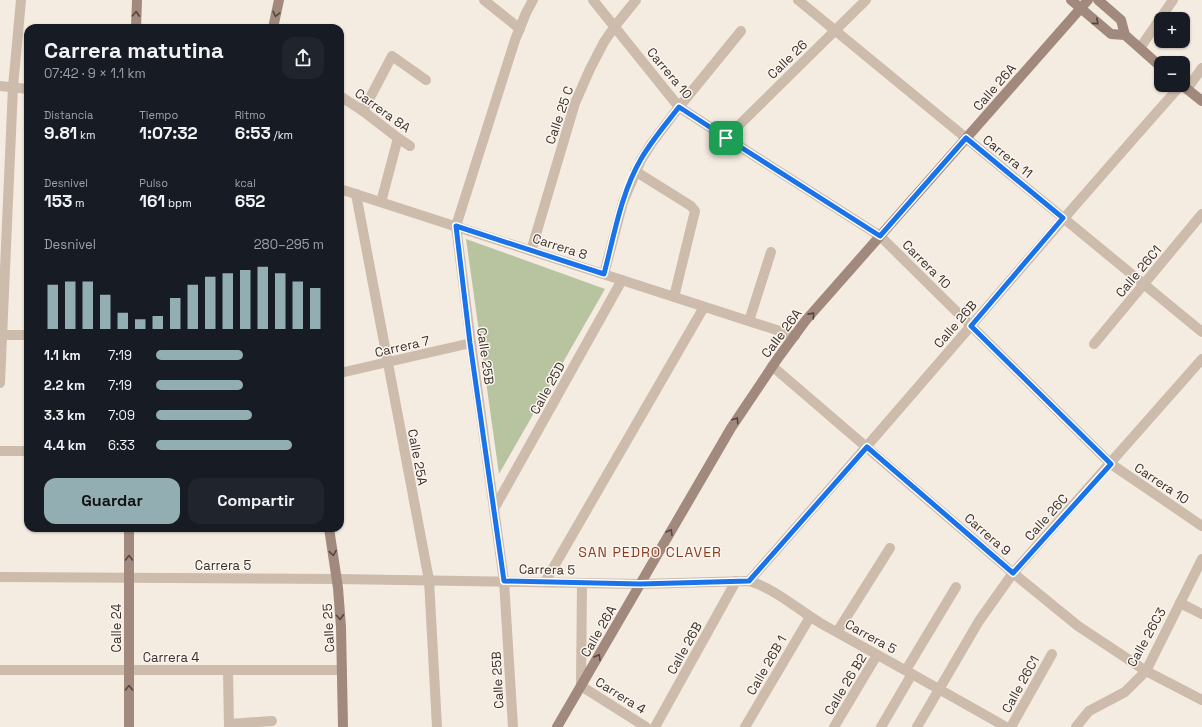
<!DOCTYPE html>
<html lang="es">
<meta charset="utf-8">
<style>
:root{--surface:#171b24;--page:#20242c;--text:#f1f3f6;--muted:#9ea1a6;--accent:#92aeb2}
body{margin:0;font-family:"Space Grotesk",sans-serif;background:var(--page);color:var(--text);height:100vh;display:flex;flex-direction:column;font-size:15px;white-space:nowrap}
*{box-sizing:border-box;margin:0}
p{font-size:13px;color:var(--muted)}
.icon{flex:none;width:22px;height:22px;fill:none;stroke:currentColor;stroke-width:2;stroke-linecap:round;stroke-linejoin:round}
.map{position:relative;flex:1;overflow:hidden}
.details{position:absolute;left:24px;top:24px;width:320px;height:508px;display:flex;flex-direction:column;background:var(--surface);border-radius:12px;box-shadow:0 1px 3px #0004}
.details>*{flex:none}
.buttons{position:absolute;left:1154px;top:12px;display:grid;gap:8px}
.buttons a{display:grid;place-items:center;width:36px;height:36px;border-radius:8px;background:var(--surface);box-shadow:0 1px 3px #0004;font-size:20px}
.pin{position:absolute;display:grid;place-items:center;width:34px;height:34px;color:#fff;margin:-17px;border-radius:8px;box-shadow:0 2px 6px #0006}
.round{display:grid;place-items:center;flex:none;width:42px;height:42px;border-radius:12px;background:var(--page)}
.headline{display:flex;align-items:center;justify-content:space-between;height:68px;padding:0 20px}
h1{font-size:22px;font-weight:600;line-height:30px}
.metrics{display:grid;grid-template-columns:repeat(3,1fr);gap:6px;height:68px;padding:4px 20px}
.metrics div{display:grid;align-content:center}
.metrics b{font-size:17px;font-weight:600}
.metrics small{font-size:11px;font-weight:400}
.metrics p{font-size:11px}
.chart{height:112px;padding:8px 20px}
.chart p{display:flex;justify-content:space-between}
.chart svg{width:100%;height:72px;margin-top:4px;stroke:var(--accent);stroke-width:6}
.action{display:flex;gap:8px;margin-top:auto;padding:8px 20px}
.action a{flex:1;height:46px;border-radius:12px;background:var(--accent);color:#111;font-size:16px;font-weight:600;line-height:46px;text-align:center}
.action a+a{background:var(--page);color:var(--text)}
ul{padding:0 20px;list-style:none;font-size:13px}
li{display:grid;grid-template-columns:64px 48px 1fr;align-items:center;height:30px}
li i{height:10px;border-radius:5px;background:var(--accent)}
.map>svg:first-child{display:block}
.green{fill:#b8c4a0}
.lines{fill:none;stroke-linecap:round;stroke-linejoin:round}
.street{stroke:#cdbbac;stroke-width:10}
.secondary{stroke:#a18a7d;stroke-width:10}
.oneway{stroke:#544640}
.route-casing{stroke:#fff;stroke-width:8}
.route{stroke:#1a73e8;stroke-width:5}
.labels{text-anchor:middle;stroke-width:3;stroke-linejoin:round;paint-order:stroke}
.street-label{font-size:13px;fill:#3b302b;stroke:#fbf5ee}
.neighbourhood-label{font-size:14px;letter-spacing:1px;fill:#8c3b22;stroke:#fbf5ee}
</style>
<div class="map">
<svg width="1202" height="727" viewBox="0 0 1202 727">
<rect width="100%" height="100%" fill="#f4ebe1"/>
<polygon class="green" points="466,239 605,289 499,474"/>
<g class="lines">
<g class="street">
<polyline points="484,0 520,29"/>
<polyline points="593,0 679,107 739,146 880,236 1111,464 1202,526"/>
<polyline points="798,0 1202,332"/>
<polyline points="1140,48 1173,0"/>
<polyline points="0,86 28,89"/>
<polyline points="1187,89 1202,68"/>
<polyline points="340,96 363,111 398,138 410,146"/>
<polyline points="363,111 392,56 426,80"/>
<polyline points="726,138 866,0"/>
<polyline points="635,171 691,206 695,211 674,297"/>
<polyline points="340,189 795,336"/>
<polyline points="356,194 429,580 437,727"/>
<polyline points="381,202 398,138"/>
<polyline points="531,251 575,103 590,69 604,42 615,26 636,0"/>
<polyline points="604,274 623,202 641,160 651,144 679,107 741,31"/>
<polyline points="749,321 771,252"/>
<polyline points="0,335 28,335"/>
<polyline points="1094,344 1202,214"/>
<polyline points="772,366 1013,573 1078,626 1146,671 1202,700"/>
<polyline points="340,373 471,343"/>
<polyline points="0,383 13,87 21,0"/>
<polyline points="0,451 28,451"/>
<polyline points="494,509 622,280"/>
<path d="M 0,577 L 337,579 L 640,584 L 749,581 C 776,589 798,610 822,624 C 883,658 945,692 1006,727"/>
<path d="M 749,581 C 894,417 1035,249 1181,85"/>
<polyline points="545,582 704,307"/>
<polyline points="582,583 581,686 646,727"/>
<polyline points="1180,603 1202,614"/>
<polyline points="837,632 890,548"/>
<polyline points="0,670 342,670"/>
<polyline points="228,670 229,727"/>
<polyline points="906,670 956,587"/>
<polyline points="229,724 272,721"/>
<polyline points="513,727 504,581 471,343 456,226 515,40 526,13 533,0"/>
<polyline points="655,727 736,581"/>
<polyline points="745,727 810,617"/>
<polyline points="834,727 877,655"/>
<polyline points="881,727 912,674"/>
<polyline points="917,727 979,621 1013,573 1202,359"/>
<polyline points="1011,727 1052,654"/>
<polyline points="1076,727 1089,711 1125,692 1146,671 1202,559"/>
</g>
<g class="secondary">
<polyline points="1071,0 1111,34 1125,35"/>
<polyline points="1098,0 1121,20 1125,35 1161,67"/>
<polyline points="136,28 137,0"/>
<polyline points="273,28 279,0"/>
<polyline points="1182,85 1202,101"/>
<polyline points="129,528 129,727"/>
<polyline points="329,528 338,588 341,627 343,727"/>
<polyline points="557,727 731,428 778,358 806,320 1088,0"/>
</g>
</g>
<defs><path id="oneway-chevron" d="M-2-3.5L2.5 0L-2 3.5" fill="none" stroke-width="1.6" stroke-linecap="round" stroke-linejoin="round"/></defs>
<g class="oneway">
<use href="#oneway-chevron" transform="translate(136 14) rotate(-87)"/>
<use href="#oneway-chevron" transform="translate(276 14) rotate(103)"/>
<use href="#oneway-chevron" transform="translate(1096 22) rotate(40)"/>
<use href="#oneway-chevron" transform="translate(812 315) rotate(-48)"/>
<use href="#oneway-chevron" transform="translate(736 420) rotate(-57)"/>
<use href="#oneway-chevron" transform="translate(670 532) rotate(-60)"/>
<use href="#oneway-chevron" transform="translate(333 553) rotate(81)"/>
<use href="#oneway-chevron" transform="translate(129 558) rotate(-90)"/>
<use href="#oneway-chevron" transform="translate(340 617) rotate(86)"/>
<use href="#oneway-chevron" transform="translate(598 657) rotate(-60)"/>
<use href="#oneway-chevron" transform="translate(129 688) rotate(-90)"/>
</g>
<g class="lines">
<defs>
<path id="route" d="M 679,107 L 739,146 L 880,236 L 966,138 L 1063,218 L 971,326 L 1111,464 L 1013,573 L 867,447 L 749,581 L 640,584 L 504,581 L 470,343 L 456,226 L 604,274 C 614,236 621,193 641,159 C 652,140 666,124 679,107 Z"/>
</defs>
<use href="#route" class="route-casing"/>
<use href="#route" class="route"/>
</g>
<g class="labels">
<g class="street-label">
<text transform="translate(787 59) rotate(-44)" y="5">Calle 26</text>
<text transform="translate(670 73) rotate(50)" y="5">Carrera 10</text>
<text transform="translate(994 87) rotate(-49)" y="5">Calle 26A</text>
<text transform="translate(383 110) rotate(36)" y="5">Carrera 8A</text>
<text transform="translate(559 115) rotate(-71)" y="5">Calle 25 C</text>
<text transform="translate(1008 156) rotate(39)" y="5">Carrera 11</text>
<text transform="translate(560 246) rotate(18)" y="5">Carrera 8</text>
<text transform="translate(927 264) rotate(45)" y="5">Carrera 10</text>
<text transform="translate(1138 271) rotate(-50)" y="5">Calle 26C1</text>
<text transform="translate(955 324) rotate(-49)" y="5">Calle 26B</text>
<text transform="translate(781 333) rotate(-53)" y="5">Calle 26A</text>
<text transform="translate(402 346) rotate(-13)" y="5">Carrera 7</text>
<text transform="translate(486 356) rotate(82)" y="5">Calle 25B</text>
<text transform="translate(547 388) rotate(-61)" y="5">Calle 25D</text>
<text transform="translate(418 457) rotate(79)" y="5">Calle 25A</text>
<text transform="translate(1162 483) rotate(34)" y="5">Carrera 10</text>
<text transform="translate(1046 517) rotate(-48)" y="5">Calle 26C</text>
<text transform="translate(988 534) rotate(41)" y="5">Carrera 9</text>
<text x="223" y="570">Carrera 5</text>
<text transform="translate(547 569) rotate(1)" y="5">Carrera 5</text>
<text transform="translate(116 628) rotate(-90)" y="5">Calle 24</text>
<text transform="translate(328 628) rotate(-93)" y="5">Calle 25</text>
<text transform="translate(598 631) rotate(-60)" y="5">Calle 26A</text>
<text transform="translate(871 636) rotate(29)" y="5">Carrera 5</text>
<text transform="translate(1146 637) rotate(-61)" y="5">Calle 26C3</text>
<text transform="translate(684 648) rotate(-61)" y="5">Calle 26B</text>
<text x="171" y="662">Carrera 4</text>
<text transform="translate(766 665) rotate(-60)" y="5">Calle 26B 1</text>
<text transform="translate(497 680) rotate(-93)" y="5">Calle 25B</text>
<text transform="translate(845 684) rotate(-59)" y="5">Calle 26 B2</text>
<text transform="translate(1020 684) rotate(-61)" y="5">Calle 26C1</text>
<text transform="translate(621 695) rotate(32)" y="5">Carrera 4</text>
</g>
<g class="neighbourhood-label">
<text x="650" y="557">SAN PEDRO CLAVER</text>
</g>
</g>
</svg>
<div class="buttons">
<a>+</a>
<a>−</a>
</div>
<div class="pin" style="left:726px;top:138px;background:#1e9e55"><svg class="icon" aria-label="arrive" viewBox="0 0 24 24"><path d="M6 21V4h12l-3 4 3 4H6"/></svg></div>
<section class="details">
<div class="headline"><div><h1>Carrera matutina</h1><p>07:42 · 9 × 1.1 km</p></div><a class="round"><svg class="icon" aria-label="share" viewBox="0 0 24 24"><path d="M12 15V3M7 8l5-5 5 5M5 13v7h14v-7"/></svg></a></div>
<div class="metrics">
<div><p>Distancia</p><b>9.81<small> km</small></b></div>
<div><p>Tiempo</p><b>1:07:32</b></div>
<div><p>Ritmo</p><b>6:53<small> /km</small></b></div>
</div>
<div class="metrics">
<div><p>Desnivel</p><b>153<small> m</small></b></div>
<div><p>Pulso</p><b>161<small> bpm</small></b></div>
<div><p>kcal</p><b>652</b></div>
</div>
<div class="chart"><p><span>Desnivel</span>280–295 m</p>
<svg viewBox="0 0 160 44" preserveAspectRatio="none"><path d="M5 44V17M15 44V15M25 44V15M35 44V23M45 44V34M55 44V38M65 44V36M75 44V25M85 44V17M95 44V12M105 44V10M115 44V8M125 44V6M135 44V10M145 44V15M155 44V19"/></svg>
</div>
<ul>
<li><b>1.1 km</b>7:19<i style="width:52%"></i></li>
<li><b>2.2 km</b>7:19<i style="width:52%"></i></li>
<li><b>3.3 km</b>7:09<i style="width:57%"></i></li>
<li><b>4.4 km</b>6:33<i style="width:81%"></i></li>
</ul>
<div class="action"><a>Guardar</a><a>Compartir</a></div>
</section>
</div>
